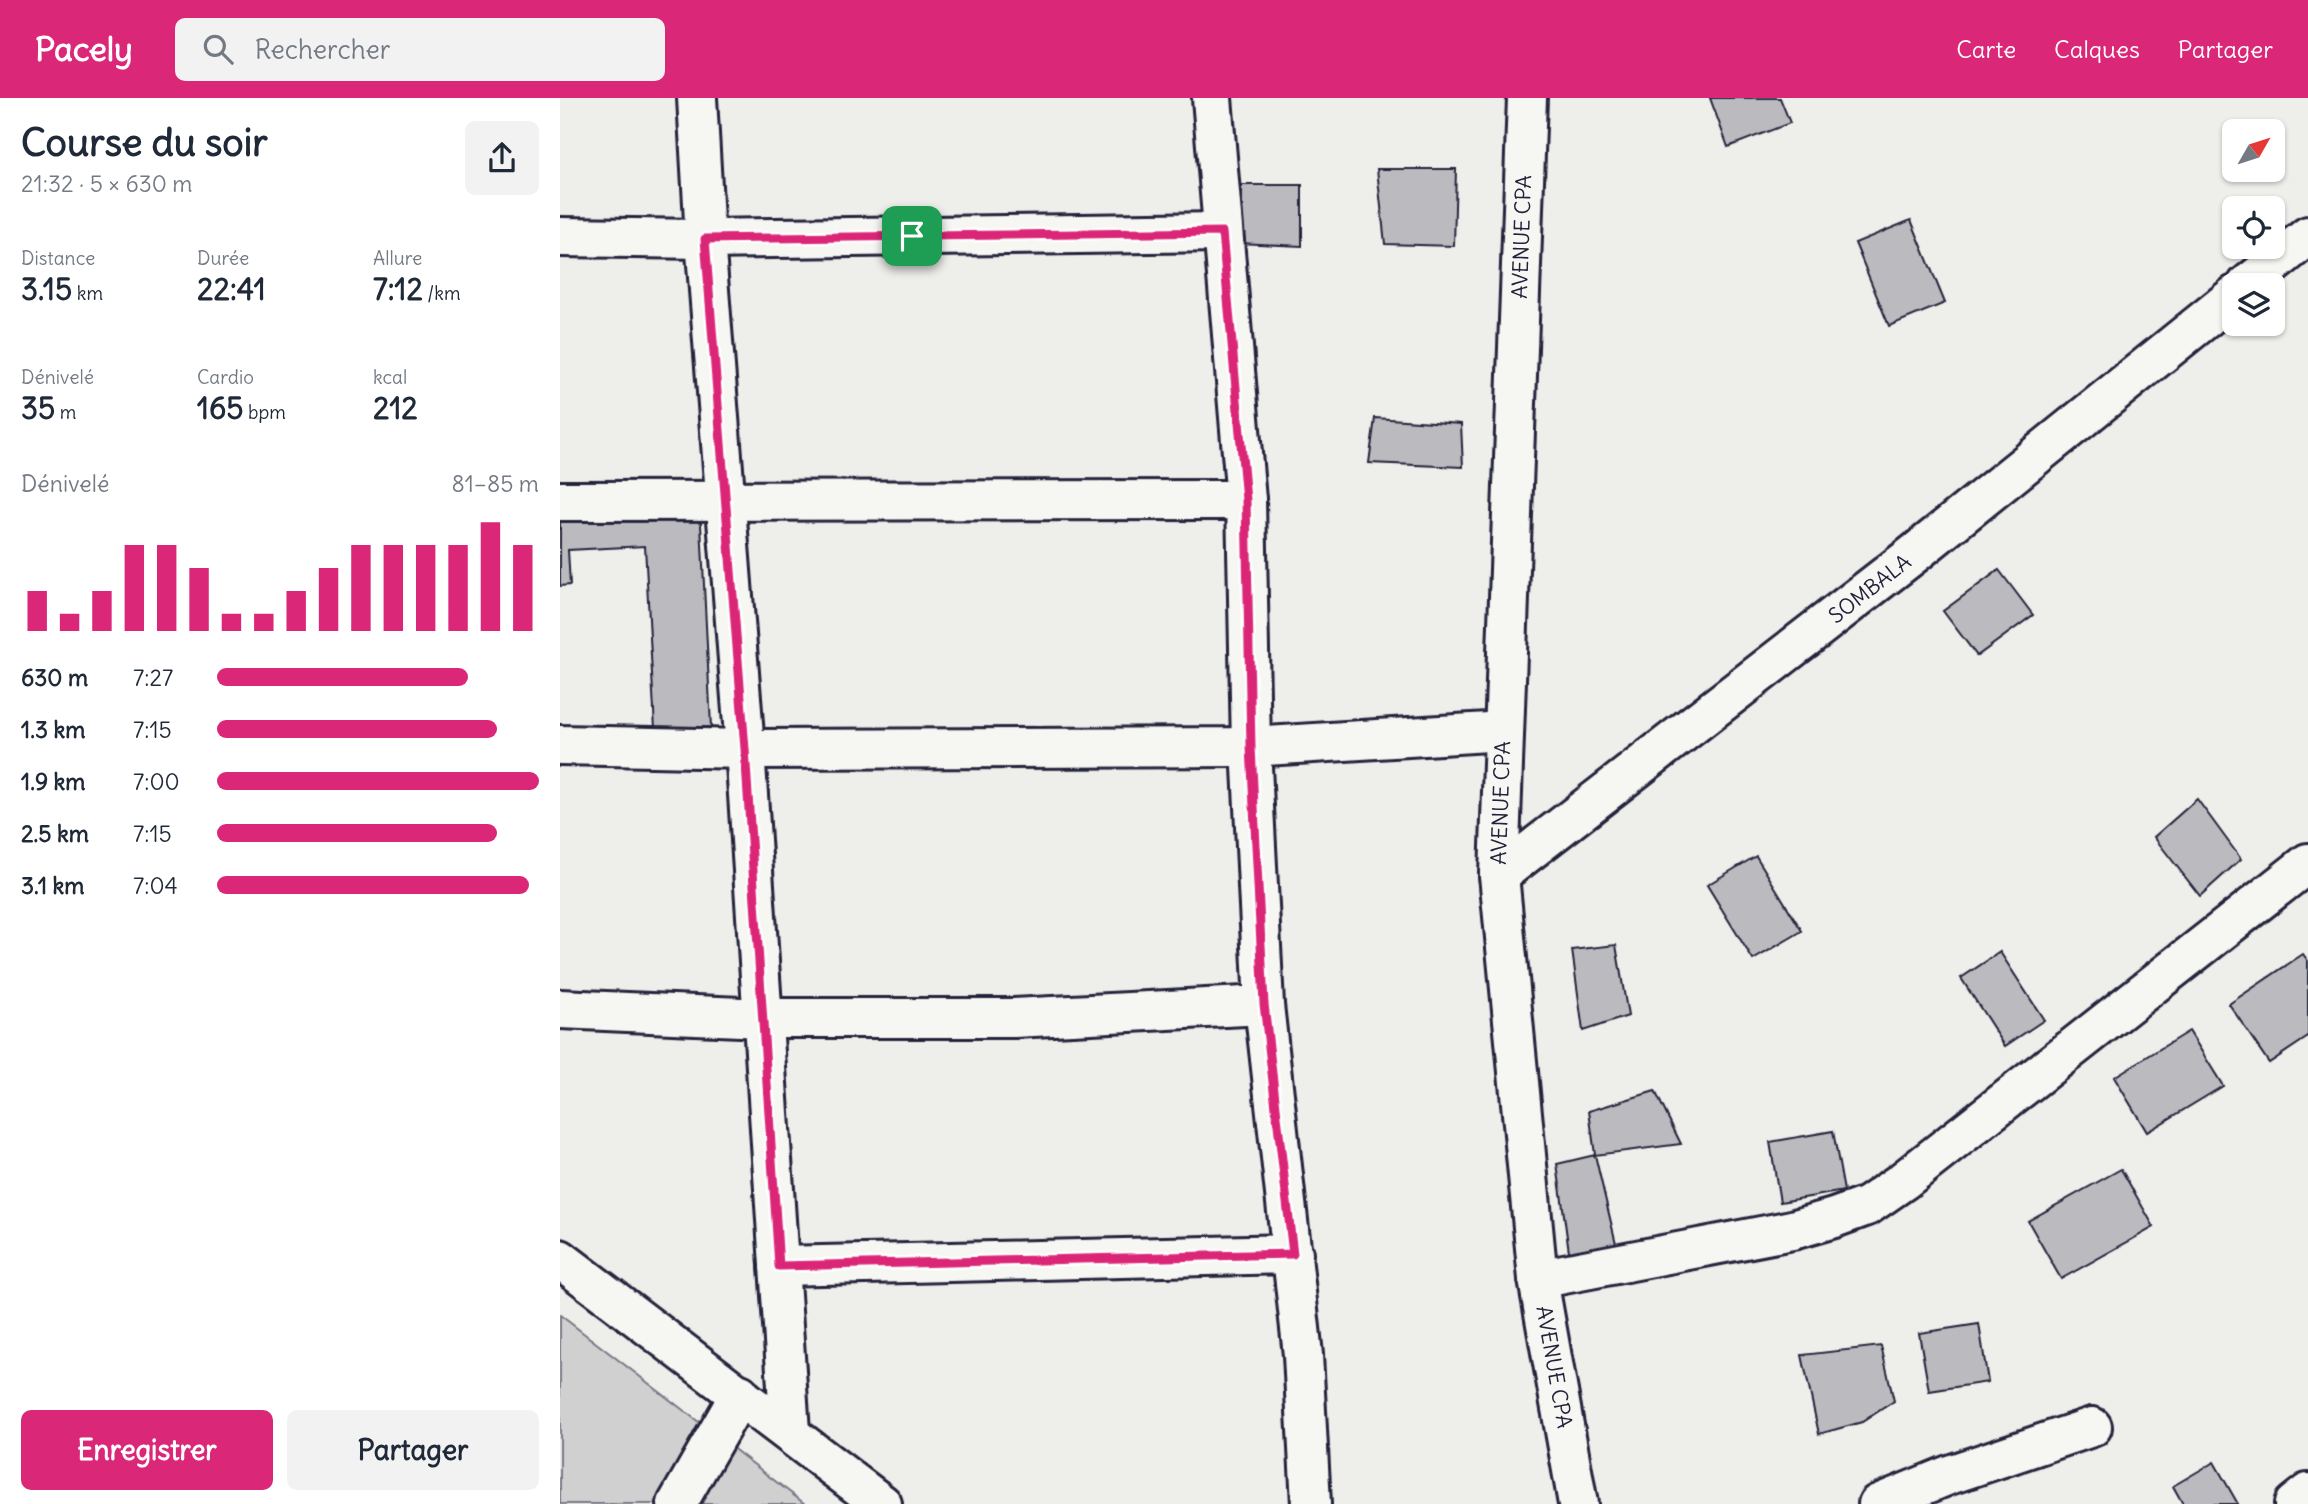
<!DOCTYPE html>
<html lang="fr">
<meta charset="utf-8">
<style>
:root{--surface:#fff;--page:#f2f2f3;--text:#1f2937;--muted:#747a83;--accent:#db2777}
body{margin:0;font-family:Delius,sans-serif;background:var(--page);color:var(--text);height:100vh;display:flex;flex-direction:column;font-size:26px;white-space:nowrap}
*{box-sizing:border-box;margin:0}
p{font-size:23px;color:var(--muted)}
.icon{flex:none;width:38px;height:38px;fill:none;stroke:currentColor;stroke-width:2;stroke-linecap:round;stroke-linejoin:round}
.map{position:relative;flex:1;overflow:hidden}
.panel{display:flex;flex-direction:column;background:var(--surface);width:560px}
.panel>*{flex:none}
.needle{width:46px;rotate:51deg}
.tools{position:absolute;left:1662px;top:21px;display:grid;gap:14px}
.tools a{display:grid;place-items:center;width:63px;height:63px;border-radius:10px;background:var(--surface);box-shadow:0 2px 5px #0004;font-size:35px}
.pin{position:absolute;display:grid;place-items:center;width:60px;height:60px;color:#fff;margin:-30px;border-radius:14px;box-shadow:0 4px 10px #0006}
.round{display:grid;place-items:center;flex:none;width:74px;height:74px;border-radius:10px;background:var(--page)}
.summary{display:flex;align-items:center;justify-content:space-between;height:119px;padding:0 21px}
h1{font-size:38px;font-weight:700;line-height:52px}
.figures{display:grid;grid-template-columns:repeat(3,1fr);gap:10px;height:119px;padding:7px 21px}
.figures div{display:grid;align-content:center}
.figures b{font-size:30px;font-weight:700}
.figures small{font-size:19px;font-weight:400}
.figures p{font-size:19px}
.chart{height:196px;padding:14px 21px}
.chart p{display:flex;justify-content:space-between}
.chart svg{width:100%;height:126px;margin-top:7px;stroke:var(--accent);stroke-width:6}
.cta{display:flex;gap:14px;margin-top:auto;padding:14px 21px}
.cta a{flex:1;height:80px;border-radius:10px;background:var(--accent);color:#fff;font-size:28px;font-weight:700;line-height:80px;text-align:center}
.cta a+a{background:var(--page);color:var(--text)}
ul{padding:0 21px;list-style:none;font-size:23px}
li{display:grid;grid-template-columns:112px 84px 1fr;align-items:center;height:52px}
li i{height:18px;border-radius:9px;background:var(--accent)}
header{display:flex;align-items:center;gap:42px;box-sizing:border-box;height:98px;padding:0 35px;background:var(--accent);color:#fff}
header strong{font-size:33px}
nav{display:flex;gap:38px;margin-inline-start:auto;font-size:24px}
.search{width:490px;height:63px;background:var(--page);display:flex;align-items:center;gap:18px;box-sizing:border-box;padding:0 24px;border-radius:10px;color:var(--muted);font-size:26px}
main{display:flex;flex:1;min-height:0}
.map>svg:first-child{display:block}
.green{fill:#d0d0d1;stroke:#797986;stroke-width:2}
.building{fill:#bbbbbf;stroke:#22223b;stroke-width:2}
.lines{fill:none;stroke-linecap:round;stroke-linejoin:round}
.minor-casing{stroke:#22223b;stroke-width:44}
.tertiary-casing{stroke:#22223b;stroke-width:44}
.minor{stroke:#f6f6f2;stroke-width:38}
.tertiary{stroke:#f6f6f2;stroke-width:38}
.route-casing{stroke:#fff;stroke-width:14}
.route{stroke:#db2777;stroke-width:9}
.labels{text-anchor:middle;stroke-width:6;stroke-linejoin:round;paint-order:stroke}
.street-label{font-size:21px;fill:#22223b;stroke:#f6f6f2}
</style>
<header>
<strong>Pacely</strong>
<div class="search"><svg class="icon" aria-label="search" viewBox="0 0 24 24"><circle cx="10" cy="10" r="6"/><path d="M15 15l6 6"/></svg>Rechercher</div>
<nav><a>Carte</a><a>Calques</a><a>Partager</a></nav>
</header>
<main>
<section class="panel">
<div class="summary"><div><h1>Course du soir</h1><p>21:32 · 5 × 630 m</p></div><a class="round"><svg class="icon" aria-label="share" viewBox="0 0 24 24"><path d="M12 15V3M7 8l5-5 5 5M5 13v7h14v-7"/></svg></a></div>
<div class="figures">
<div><p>Distance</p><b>3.15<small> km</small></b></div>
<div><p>Durée</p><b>22:41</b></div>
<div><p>Allure</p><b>7:12<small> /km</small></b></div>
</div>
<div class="figures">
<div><p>Dénivelé</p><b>35<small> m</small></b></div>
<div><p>Cardio</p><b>165<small> bpm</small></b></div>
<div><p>kcal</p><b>212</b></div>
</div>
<div class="chart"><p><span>Dénivelé</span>81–85 m</p>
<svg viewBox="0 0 160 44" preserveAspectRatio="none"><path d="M5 44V30M15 44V38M25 44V30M35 44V14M45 44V14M55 44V22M65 44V38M75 44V38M85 44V30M95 44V22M105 44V14M115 44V14M125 44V14M135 44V14M145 44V6M155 44V14"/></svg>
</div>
<ul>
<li><b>630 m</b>7:27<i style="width:78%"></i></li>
<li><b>1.3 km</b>7:15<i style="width:87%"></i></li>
<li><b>1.9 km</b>7:00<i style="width:100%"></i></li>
<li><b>2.5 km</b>7:15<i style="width:87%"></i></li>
<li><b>3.1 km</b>7:04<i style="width:97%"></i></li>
</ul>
<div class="cta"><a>Enregistrer</a><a>Partager</a></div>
</section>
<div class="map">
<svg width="1748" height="1406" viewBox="0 0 1748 1406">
<rect width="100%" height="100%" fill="#eeeeeb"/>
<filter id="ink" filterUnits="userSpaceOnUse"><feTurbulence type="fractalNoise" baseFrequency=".0143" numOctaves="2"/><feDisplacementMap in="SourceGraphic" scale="14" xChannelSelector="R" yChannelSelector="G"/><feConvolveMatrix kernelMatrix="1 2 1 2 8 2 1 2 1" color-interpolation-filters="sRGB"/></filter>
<g filter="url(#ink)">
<polygon class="green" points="0,1217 245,1406 0,1406"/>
<g class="building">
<polygon points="1150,0 1220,0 1230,25 1168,49"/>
<polygon points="817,71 896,71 894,148 825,146"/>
<polygon points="681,87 742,87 742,148 678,145"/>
<polygon points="1351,122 1385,205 1329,228 1295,145"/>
<polygon points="815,320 901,326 903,369 809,365"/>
<polygon points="140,406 151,629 95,631 85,448 8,452 10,487 0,488 0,412"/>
<polygon points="1439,472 1473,517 1417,558 1383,513"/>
<polygon points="1637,701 1681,761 1640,798 1594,739"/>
<polygon points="1196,758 1242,833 1193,862 1147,787"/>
<polygon points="1056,847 1068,918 1023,933 1012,852"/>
<polygon points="1440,854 1484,922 1445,948 1401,880"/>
<polygon points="1743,856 1748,863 1748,939 1709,965 1669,906"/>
<polygon points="1629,933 1663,988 1587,1034 1554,979"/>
<polygon points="1095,993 1121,1046 1035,1057 1029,1013"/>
<polygon points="1273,1033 1284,1093 1220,1104 1210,1044"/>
<polygon points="1035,1057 1058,1154 1010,1161 997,1066"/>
<polygon points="1561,1071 1594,1129 1501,1181 1468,1123"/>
<polygon points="1419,1226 1428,1284 1369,1293 1359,1235"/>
<polygon points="1321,1248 1334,1303 1302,1324 1259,1336 1242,1257"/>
<polygon points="1654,1364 1678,1406 1623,1406 1613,1388"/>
</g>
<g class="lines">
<defs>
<g id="minor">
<polyline points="137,0 145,141 185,651 230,1334"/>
<polyline points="652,0 686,402 691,649 704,907 743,1257 751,1406"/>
<polyline points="967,0 939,777 978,1181 1018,1406"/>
<polyline points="0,139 145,141 662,134"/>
<polyline points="1687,187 1748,138"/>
<polyline points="0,403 686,402"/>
<polyline points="0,647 185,651 691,649 944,633"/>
<polyline points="939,777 1354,456 1675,197"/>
<polyline points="0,911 203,920 454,920 704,907"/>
<polyline points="219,1168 733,1156"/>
<polyline points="978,1181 1232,1132 1274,1120 1307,1108 1343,1083 1748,765"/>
<polyline points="117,1406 180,1296"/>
<polyline points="1318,1406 1389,1377 1532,1329"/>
<polyline points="1734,1406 1748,1395"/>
</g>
<polyline id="tertiary" points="0,1161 322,1406"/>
</defs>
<use href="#minor" class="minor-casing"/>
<use href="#tertiary" class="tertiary-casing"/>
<use href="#minor" class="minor"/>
<use href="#tertiary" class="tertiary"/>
</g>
</g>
<g class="lines" filter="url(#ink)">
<defs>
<polygon id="route" points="662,134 686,402 691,649 704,906 733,1156 219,1168 185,651 145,141"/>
</defs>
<use href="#route" class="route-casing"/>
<use href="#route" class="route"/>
</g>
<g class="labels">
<g class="street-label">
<text transform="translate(962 139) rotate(-88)" y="7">AVENUE CPA</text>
<text transform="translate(1310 491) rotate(-38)" y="7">SOMBALA</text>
<text transform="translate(941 705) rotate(-88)" y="7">AVENUE CPA</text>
<text transform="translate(994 1269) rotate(80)" y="7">AVENUE CPA</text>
</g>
</g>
</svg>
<div class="tools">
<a><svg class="needle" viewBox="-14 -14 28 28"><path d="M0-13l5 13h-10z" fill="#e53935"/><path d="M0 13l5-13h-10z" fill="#747a83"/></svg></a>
<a><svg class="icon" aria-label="locate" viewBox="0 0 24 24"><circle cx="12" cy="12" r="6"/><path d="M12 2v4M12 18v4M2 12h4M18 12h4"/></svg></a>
<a><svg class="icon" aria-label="layers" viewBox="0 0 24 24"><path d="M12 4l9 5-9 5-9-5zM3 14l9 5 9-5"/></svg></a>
</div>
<div class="pin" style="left:352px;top:138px;background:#1e9e55"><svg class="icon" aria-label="arrive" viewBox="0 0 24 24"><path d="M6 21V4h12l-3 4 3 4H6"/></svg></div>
</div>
</main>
